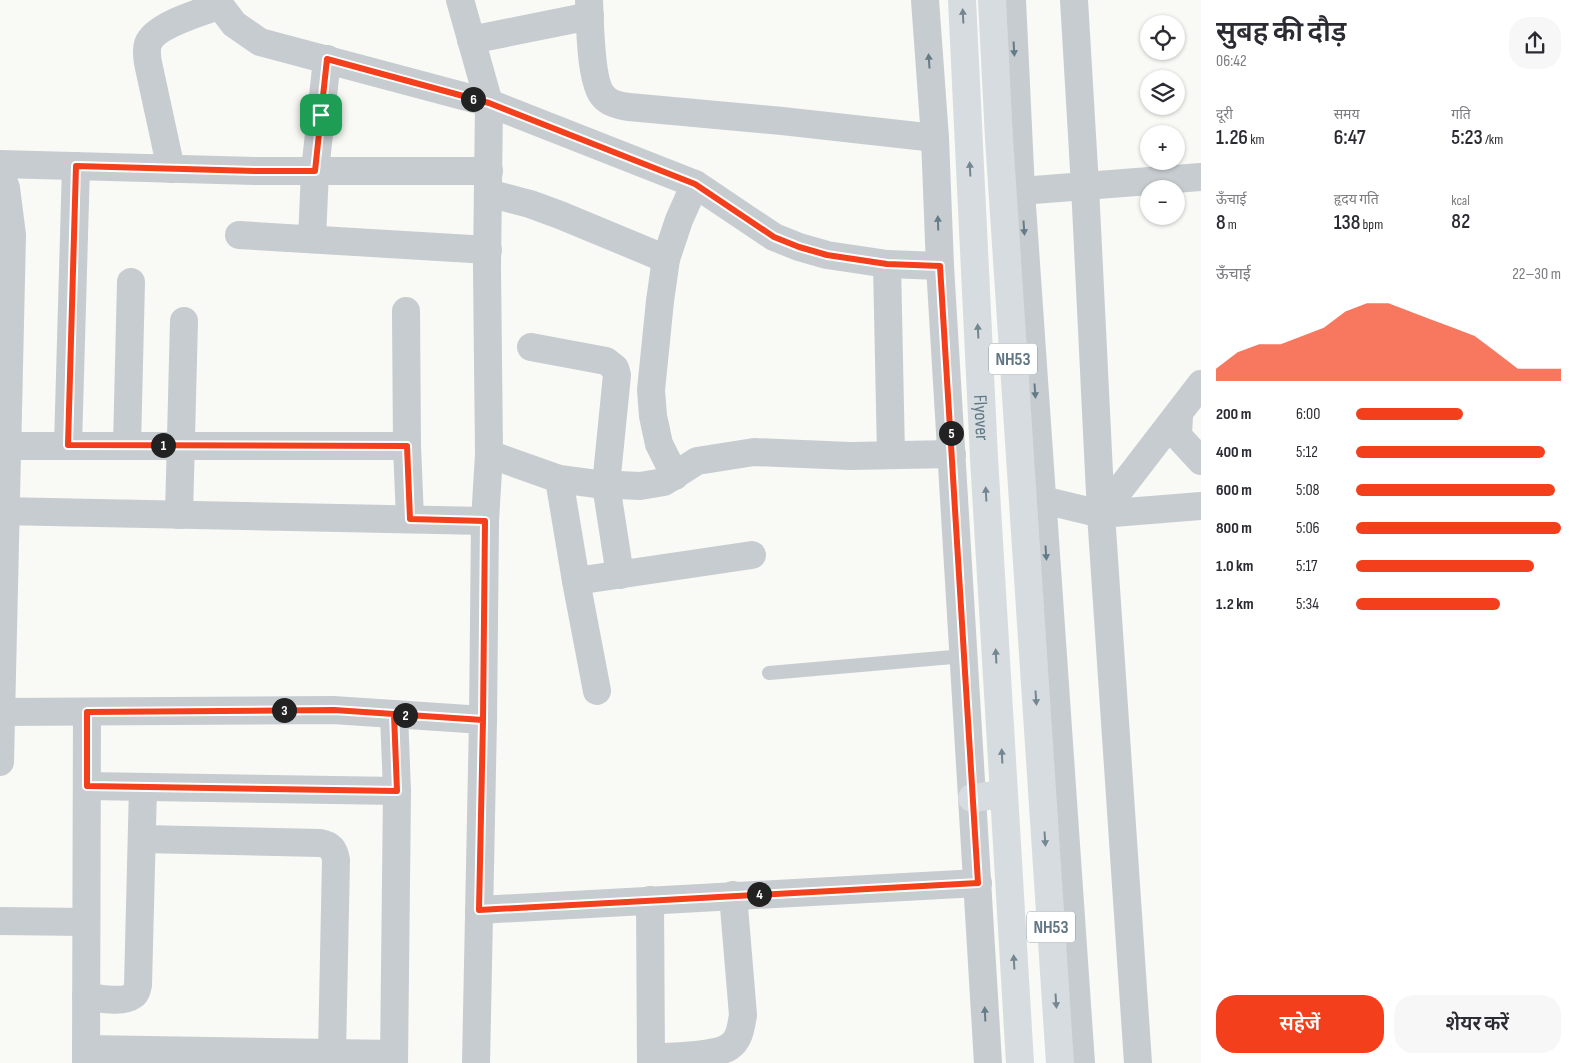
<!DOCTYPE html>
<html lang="hi">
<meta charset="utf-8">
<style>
:root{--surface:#fff;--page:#f7f7f7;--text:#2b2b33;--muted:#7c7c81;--accent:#f43f1c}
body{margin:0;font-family:"Sofia Sans Condensed","Noto Sans Devanagari",sans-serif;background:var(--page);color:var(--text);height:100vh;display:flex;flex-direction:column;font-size:19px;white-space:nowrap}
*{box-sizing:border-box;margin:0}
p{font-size:16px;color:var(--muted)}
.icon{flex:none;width:28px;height:28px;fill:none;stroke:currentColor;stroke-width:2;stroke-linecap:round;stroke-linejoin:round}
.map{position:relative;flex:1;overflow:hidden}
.sheet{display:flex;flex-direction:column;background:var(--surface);width:375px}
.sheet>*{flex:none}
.buttons{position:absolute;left:1140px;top:15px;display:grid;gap:10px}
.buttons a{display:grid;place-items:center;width:45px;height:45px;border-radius:50%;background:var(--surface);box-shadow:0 1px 4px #0004;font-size:25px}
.pin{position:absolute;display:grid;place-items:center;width:42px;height:42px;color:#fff;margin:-21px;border-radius:10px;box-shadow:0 2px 8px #0006}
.km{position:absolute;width:25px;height:25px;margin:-12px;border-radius:50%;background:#222;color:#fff;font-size:14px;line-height:25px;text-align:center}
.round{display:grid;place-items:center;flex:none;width:52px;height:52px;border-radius:20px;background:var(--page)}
.summary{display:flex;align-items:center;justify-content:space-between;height:85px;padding:0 15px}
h1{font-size:28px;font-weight:600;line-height:38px}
.metrics{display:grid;grid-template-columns:repeat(3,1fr);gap:8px;height:85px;padding:5px 15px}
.metrics div{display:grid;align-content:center}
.metrics b{font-size:21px;font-weight:600}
.metrics small{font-size:14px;font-weight:400}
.metrics p{font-size:14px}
.chart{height:140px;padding:10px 15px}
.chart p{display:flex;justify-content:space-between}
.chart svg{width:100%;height:90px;margin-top:5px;fill:var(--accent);opacity:.7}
.primary-button{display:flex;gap:10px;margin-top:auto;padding:10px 15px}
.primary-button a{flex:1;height:58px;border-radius:20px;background:var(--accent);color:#fff;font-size:20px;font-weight:600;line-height:58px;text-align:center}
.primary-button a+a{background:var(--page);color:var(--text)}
ul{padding:0 15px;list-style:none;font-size:16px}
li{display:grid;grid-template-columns:80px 60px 1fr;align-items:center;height:38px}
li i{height:12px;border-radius:6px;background:var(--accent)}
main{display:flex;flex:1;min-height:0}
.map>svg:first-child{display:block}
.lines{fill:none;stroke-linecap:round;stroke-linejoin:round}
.service{stroke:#c6cccf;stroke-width:14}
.minor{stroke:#c6cccf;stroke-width:28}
.tertiary{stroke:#c6cccf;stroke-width:28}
.trunk{stroke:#d6dcdf;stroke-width:28}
.oneway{fill:#738692}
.oneway2{fill:#667b88}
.route-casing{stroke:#fff;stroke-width:10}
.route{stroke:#f43f1c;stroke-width:6}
.labels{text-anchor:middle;stroke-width:5;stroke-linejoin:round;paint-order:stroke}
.shield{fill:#fff;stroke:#90a0a9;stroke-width:1}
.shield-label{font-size:18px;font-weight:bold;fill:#617784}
.street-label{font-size:19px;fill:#617784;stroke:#fff}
</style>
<main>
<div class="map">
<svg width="1201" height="1063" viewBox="0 0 1201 1063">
<rect width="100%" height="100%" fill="#f9f9f6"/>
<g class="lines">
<polyline class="service" points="769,673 964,656"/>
<g class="minor">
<polyline points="216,0 234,24 260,42 489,103 695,184 774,237 799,247 827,255 887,264 940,266"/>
<polyline points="460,0 489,103 487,267 489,454 485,521 483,720 476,1063"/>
<path d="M 589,0 C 590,20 590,84 604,97 C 610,104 621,106 629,107 L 782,121 L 935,138"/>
<polyline points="1074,0 1085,186 1101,514 1138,1063"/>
<polyline points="471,40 590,16"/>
<polyline points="0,164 255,171 489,171"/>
<path d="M 171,169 L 148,63 C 147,57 146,50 148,44 C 154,26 201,12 219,6"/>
<polyline points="0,172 6,188 12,235 0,762"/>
<polyline points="1021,191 1201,177"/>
<polyline points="488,193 530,204 560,215 666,259"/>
<polyline points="239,235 488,250"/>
<polyline points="312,239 315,171 327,59"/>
<polyline points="887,264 891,455"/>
<polyline points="406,311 407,446 410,519"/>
<polyline points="531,347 606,361 615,368 617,375 606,485 620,575"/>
<polyline points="1179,415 1178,436 1201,461"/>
<polyline points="68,445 76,166"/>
<polyline points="127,445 131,282"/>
<polyline points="7,446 407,446"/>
<polyline points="489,454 559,479 597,484 640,486 664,482 697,461 754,452 850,456 952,454"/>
<polyline points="675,476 659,444 653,416 651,390 660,301 666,259 679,220 695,184"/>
<polyline points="559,479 576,581 752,555"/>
<polyline points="1043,500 1101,514 1201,506"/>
<polyline points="0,511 485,521"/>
<polyline points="1101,514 1201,384"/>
<polyline points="179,515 184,321"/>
<polyline points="576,581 597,691"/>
<polyline points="0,712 333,710 483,720"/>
<polyline points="87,786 397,791"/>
<path d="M 142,839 L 320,843 C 331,845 334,849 336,860 L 332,1053"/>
<polyline points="650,900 651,1063"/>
<polyline points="479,910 978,883"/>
<polyline points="0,921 86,922"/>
<path d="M 86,997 C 97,998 123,1003 132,996 C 136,994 137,990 138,985 L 143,787"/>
<polyline points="86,1049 394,1054"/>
<path d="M 651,1058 C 671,1056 714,1057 729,1047 C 740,1040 741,1026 743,1015 L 733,895"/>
<polyline points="86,1063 87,712"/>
<polyline points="394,1063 397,791 394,714"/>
</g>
<g class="tertiary">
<polyline points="925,0 935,138 940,266 988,1063"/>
<polyline points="1012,0 1021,191 1081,1063"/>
</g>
<g class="trunk">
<path id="s1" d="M 962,0 L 984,458 L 1020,1063"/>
<polyline points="992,0 999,138 1060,1063"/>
<polyline points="972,798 1004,794"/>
</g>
</g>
<defs><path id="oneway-solid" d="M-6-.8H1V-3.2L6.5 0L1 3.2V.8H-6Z" transform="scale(1.25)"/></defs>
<g class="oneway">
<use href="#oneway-solid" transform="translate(963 16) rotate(-93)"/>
<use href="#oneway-solid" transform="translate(970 169) rotate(-93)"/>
<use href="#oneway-solid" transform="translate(978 331) rotate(-93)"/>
<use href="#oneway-solid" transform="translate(986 494) rotate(-93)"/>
<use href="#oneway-solid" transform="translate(996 656) rotate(-93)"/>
<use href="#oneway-solid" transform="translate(1036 698) rotate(86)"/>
<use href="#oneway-solid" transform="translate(1002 756) rotate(-93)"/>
<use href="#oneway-solid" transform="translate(1045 839) rotate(86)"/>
<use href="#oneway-solid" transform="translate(1014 962) rotate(-93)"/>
<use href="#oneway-solid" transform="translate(1056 1001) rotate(86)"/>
</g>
<g class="oneway2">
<use href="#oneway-solid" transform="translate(1014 49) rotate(87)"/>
<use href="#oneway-solid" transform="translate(929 61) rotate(-94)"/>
<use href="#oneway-solid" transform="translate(938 223) rotate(-92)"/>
<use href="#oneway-solid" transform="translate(1024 228) rotate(86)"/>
<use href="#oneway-solid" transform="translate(1035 391) rotate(86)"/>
<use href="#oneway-solid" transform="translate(1046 553) rotate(86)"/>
<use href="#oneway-solid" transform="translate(985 1014) rotate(-93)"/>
</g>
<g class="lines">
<defs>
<polyline id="route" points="321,115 315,171 255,171 76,166 68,445 407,446 410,519 485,521 483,720 394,714 397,791 87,786 87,712 334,710 483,720 479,910 978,883 940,266 887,264 827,255 799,247 774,237 695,184 489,103 327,59 321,115"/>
</defs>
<use href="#route" class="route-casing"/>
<use href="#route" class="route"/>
</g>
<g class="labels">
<g class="shield">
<rect x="989" y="343.5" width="48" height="31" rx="4"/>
<rect x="1027" y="911.5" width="48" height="31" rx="4"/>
</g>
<g class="shield-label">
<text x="1013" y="365">NH53</text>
<text x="1051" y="933">NH53</text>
</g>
<g class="street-label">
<text dy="7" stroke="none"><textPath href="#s1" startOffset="418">Flyover</textPath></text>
</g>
</g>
</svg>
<div class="buttons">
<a><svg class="icon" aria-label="locate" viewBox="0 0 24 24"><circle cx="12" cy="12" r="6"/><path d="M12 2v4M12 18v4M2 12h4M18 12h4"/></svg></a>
<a><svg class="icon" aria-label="layers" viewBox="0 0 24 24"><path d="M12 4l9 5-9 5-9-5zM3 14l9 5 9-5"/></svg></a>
<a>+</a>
<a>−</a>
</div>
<div class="pin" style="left:321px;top:115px;background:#1e9e55"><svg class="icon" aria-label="arrive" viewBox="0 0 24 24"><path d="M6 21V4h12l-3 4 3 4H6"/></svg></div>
<b class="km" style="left:163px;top:445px">1</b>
<b class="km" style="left:405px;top:715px">2</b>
<b class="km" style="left:284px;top:710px">3</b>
<b class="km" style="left:759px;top:894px">4</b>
<b class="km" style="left:951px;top:433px">5</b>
<b class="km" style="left:473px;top:99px">6</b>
</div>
<section class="sheet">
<div class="summary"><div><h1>सुबह की दौड़</h1><p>06:42</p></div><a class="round"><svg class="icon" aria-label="share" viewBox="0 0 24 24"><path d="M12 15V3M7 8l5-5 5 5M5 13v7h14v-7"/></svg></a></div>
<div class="metrics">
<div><p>दूरी</p><b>1.26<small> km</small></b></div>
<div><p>समय</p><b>6:47</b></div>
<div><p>गति</p><b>5:23<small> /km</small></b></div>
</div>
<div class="metrics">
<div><p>ऊँचाई</p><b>8<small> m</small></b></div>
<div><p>हृदय गति</p><b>138<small> bpm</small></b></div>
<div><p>kcal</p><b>82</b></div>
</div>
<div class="chart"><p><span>ऊँचाई</span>22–30 m</p>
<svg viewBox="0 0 160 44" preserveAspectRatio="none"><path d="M0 44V38L10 30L20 26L30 26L40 22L50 18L60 10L70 6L80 6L90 10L100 14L110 18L120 22L130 30L140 38L150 38L160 38V44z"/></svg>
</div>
<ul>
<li><b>200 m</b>6:00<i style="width:52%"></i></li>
<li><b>400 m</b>5:12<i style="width:92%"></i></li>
<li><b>600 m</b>5:08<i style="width:97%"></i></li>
<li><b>800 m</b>5:06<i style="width:100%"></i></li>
<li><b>1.0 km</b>5:17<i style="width:87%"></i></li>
<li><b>1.2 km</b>5:34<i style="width:70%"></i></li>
</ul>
<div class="primary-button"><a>सहेजें</a><a>शेयर करें</a></div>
</section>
</main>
